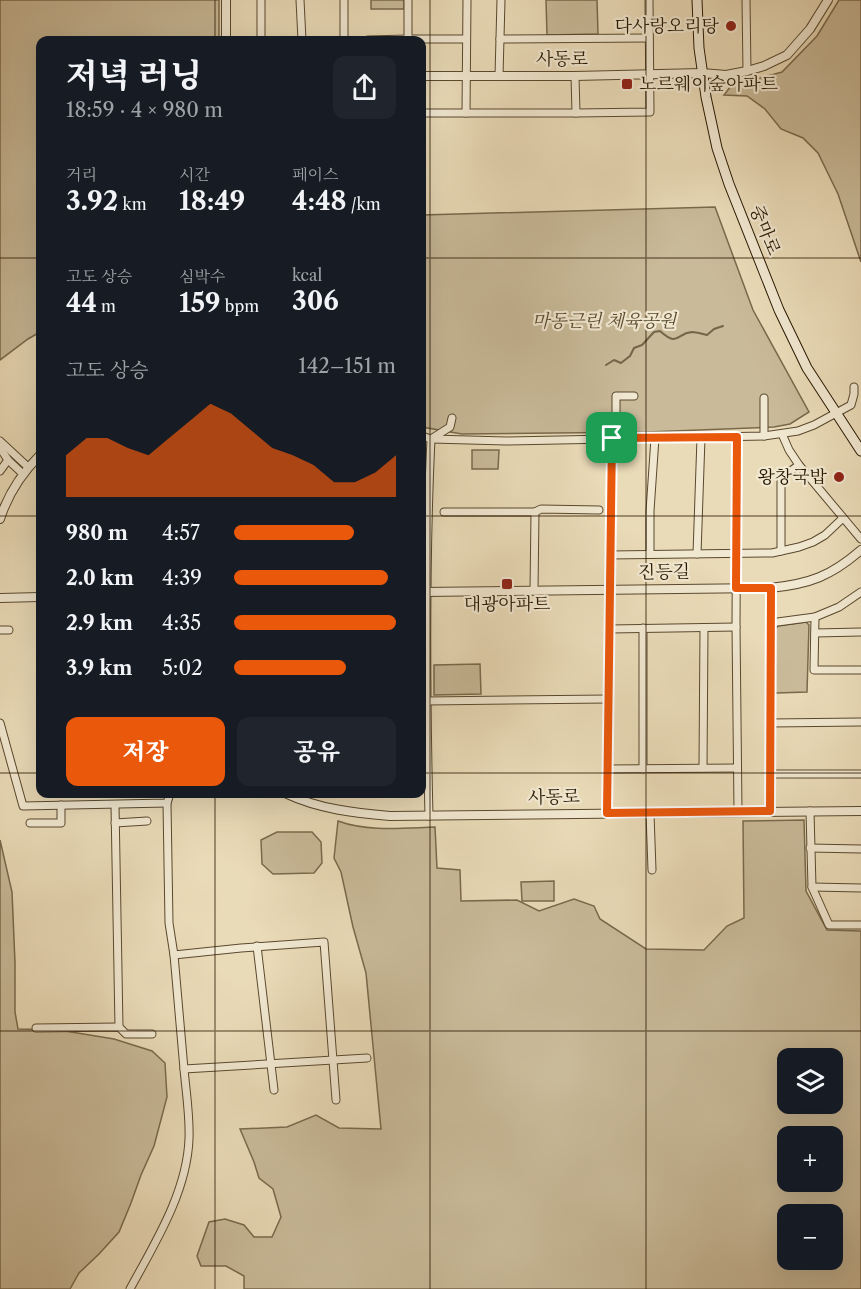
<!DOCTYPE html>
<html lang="ko">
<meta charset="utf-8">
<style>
:root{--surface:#171b24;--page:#20242c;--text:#f1f3f6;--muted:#9ea1a6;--accent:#ea580c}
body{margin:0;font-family:"Libre Caslon Text","Noto Serif KR",serif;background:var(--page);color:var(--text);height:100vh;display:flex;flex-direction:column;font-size:22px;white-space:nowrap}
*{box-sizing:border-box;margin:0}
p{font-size:20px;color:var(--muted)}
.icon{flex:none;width:33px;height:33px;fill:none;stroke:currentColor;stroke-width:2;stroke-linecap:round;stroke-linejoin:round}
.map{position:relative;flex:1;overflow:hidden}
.panel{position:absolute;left:36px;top:36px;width:390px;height:762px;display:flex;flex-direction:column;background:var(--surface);border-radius:12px;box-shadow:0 6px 24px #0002}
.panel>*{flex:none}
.tools{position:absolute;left:777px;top:1048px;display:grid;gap:12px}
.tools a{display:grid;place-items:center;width:66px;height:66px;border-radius:12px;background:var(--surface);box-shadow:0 6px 24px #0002;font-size:30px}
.pin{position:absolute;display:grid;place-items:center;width:51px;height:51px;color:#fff;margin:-26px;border-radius:12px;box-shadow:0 3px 9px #0006}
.round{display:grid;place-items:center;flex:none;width:63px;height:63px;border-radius:12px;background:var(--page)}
.head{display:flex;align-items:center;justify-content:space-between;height:102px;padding:0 30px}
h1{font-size:33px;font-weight:800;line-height:45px}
.figures{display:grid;grid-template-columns:repeat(3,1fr);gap:9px;height:102px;padding:6px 30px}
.figures div{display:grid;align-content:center}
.figures b{font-size:26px;font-weight:800}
.figures small{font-size:16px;font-weight:400}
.figures p{font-size:16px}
.chart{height:168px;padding:12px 30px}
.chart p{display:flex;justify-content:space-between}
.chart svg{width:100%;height:108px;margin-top:6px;fill:var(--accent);opacity:.7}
.button{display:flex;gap:12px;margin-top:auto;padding:12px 30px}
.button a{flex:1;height:69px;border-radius:12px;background:var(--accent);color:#fff;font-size:24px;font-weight:800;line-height:69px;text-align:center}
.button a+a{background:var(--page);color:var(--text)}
ul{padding:0 30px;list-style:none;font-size:20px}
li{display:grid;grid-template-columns:96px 72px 1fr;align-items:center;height:45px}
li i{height:15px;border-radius:8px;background:var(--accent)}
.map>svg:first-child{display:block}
.green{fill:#c9ba99;stroke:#79694c;stroke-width:1.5;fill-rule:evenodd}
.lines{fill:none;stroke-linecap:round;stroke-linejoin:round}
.stream{stroke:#756549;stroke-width:2}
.minor-casing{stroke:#59492e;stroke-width:9}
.tertiary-casing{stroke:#59492e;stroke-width:10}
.secondary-casing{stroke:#291800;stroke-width:11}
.minor{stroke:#f1e8d1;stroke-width:7}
.tertiary{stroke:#f1e8d1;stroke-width:8}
.secondary{stroke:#f1e8d1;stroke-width:9}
.route-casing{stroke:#fff;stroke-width:12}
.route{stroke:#ea580c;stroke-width:8}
.grid{fill:none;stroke:#291800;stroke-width:1.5;stroke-opacity:0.55}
.poi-dot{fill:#8f2418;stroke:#f1e8d1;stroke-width:2}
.labels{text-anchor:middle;stroke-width:4.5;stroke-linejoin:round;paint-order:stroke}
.poi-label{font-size:18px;fill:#291800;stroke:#f1e8d1;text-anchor:end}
.street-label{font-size:18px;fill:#291800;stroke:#f1e8d1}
.park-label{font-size:18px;font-style:italic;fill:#59492e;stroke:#f1e8d1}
</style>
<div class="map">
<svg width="861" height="1289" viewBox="0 0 861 1289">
<rect width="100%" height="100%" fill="#eadbb8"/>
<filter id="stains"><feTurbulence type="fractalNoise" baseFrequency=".00333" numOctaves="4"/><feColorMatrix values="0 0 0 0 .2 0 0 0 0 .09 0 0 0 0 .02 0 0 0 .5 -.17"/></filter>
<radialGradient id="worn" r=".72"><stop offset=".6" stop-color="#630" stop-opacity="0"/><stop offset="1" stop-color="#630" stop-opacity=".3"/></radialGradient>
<g class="green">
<polygon points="0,0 219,0 219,40 40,40 40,332 28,339 0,360"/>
<rect x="371" y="0" width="33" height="9"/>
<polygon points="546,0 597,0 598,34 547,35"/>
<polygon points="839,0 861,0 861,262 838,194 818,153 803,138 781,129 765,109 747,96 724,95 731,86 782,72 817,36"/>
<polygon points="715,207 753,310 809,412 790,424 774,427 647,432 462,434 422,427 422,215"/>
<polygon points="472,450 499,450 498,469 472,469"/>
<polygon points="806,622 809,625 807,692 776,693 773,691 774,630 778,626"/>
<polygon points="480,664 481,694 434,695 434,665"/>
<path d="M 804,820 L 806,891 L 827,930 L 861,931 L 861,1289 L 244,1289 L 244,1276 L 226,1266 L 201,1266 L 197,1256 L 209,1222 L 225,1219 L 244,1225 L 254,1237 L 272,1237 L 281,1217 L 273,1189 L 259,1178 L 254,1162 L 240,1129 L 287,1127 L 316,1115 L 339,1128 L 381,1129 L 366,973 L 353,927 L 341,872 L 334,858 L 338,821 C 368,832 403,828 435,827 L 437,868 L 460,870 L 461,901 L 517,900 L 539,911 L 574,899 L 594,906 L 600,919 L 646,949 L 704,950 L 727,926 L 744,918 L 743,821 ZM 788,1059 L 832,1059 L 832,1104 L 788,1104 ZM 788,1137 L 832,1137 L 832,1182 L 788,1182 ZM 788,1215 L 832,1215 L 832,1260 L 788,1260 Z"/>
<polygon points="277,832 312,832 321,842 322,863 314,873 273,874 262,864 261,840"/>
<polygon points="0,840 12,892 15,963 15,1012 18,1029 59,1030 114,1039 152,1051 165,1063 167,1097 154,1146 141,1175 131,1203 119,1232 99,1254 79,1273 70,1289 0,1289"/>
<polygon points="554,881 554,901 522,901 521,882"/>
</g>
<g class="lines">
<path class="stream" d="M 606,365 L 614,360 L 621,363 L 630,356 L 634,348 L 642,345 L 654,332 L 660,331 C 679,348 676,333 692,332 C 697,332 702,334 707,335 L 714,329 L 723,326"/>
<defs>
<g id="minor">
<polyline points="261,0 261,40"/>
<polyline points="300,0 302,40"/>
<polyline points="344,0 344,40"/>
<polyline points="467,0 466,113 576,113"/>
<polyline points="746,0 747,71"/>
<polyline points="500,39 649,38"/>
<polyline points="368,40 408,39 466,39"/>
<polyline points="408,40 408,0"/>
<polyline points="499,76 501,0"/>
<polyline points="575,76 576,113 650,112 649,0"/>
<polyline points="422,113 466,113"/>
<polyline points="764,398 764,436"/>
<polyline points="782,434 789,450 799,465 861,539"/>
<polyline points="422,436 431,439 506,441 764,436 798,431 814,425 851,405 854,394 854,387"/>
<polyline points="737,437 736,627 738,811"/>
<polyline points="0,441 28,467"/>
<polyline points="0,448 8,460 23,474"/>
<polyline points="0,471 8,460"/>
<polyline points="444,512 535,512"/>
<polyline points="781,551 781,478 799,465"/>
<polyline points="650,554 650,511 655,438"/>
<polyline points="697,554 701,438"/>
<polyline points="610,555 772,553 799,547 813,542 825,535 843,518"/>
<polyline points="534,591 535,512 541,509 599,510"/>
<polyline points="815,617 814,670 861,670"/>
<polyline points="770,623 815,617 839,607 861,592"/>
<polyline points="643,628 643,769"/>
<polyline points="610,629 736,627"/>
<polyline points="0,630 9,630"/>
<polyline points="815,633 861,632"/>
<polyline points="427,701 609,699"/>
<polyline points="0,723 23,806 167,803 170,794"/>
<polyline points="770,723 861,722"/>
<polyline points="703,768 704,628"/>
<polyline points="608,769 737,768"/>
<polyline points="770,774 861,774"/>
<polyline points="167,803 169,923 174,955 184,1069 367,1058"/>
<polyline points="115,805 119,1027"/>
<polyline points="770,811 770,588"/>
<polyline points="810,811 812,887 829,925 861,925"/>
<polyline points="607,813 612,438 616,419 616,396 634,396"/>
<polyline points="650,813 652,870"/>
<path d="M 429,816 C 426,690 425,564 431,439 L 450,427 L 452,418"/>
<polyline points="30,823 61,823 61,805"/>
<polyline points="115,823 147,821"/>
<polyline points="810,848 861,849"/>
<polyline points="812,887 861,888"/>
<polyline points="257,946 274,1090"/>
<polyline points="174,955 241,948 324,942 336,1100"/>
<polyline points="36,1028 119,1027 126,1034 152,1034"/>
<path d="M 130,1289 C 155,1243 187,1192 189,1139 C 190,1116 186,1092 184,1069"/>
</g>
<g id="tertiary">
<polyline points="226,0 226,40"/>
<polyline points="422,76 575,76 702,73 726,75 747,71 764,66 787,55 810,29 828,0"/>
<path d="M 0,519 C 8,494 22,473 40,455"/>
<path d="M 422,592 L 770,588 C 810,584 831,576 861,550"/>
<polyline points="0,598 40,597"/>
<path d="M 287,794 C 319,809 355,813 390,816 L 861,811"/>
</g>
<polyline id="secondary" points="697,0 699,48 706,97 717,148 729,184 779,310 807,368 861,451"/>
</defs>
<use href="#minor" class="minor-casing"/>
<use href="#tertiary" class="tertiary-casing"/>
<use href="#secondary" class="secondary-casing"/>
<use href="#minor" class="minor"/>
<use href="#tertiary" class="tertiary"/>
<use href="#secondary" class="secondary"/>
</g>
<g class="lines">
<defs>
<polygon id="route" points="737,437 736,588 771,588 770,811 607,813 612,438"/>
</defs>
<use href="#route" class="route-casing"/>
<use href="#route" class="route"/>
</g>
<path class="grid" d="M 215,0 L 215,40M 430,0 L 430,1289M 646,0 L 646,1289M 0,258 L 40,258M 422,258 L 861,258M 0,516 L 40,516M 422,516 L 861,516M 0,773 L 40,773M 422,773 L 861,773M 215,794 L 215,1289M 0,1031 L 861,1031"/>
<g class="poi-dot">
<circle cx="731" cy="26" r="6"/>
<rect x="621" y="78" width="12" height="12" rx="3"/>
<circle cx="839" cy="477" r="6"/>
<rect x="501" y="578" width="12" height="12" rx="3"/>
</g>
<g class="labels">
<g class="poi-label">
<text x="719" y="32">다사랑오리탕</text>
<text x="639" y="90" text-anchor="start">노르웨이숲아파트</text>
<text x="827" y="483">왕창국밥</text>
<text x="507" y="610" text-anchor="middle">대광아파트</text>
</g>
<g class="street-label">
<text x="562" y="65">사동로</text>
<text transform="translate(765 230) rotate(68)" y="6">중마로</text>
<text transform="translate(664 572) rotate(-1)" y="6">진등길</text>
<text transform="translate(554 797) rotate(-1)" y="6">사동로</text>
</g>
<g class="park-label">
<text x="604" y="327">마동근린 체육공원</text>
</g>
</g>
<rect width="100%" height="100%" filter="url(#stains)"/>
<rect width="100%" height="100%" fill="url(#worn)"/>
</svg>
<div class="tools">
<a><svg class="icon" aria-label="layers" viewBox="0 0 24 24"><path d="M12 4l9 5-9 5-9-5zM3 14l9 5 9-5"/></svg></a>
<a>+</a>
<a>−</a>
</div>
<div class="pin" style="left:612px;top:438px;background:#1e9e55"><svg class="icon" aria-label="arrive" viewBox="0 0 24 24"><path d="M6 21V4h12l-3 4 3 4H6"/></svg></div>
<section class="panel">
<div class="head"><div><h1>저녁 러닝</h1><p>18:59 · 4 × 980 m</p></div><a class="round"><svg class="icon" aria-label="share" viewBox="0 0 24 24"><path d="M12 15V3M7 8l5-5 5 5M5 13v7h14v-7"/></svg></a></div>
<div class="figures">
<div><p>거리</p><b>3.92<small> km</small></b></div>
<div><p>시간</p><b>18:49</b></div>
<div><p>페이스</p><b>4:48<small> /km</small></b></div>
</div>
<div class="figures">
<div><p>고도 상승</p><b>44<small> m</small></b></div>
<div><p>심박수</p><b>159<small> bpm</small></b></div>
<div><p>kcal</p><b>306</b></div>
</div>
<div class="chart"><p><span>고도 상승</span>142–151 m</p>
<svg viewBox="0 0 160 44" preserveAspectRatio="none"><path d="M0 44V27L10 20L20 20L30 24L40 27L50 20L60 13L70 6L80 10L90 17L100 24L110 27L120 31L130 38L140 38L150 34L160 27V44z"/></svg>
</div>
<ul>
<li><b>980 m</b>4:57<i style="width:74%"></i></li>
<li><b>2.0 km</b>4:39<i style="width:95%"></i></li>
<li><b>2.9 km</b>4:35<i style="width:100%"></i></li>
<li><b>3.9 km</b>5:02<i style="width:69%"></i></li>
</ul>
<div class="button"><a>저장</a><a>공유</a></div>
</section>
</div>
